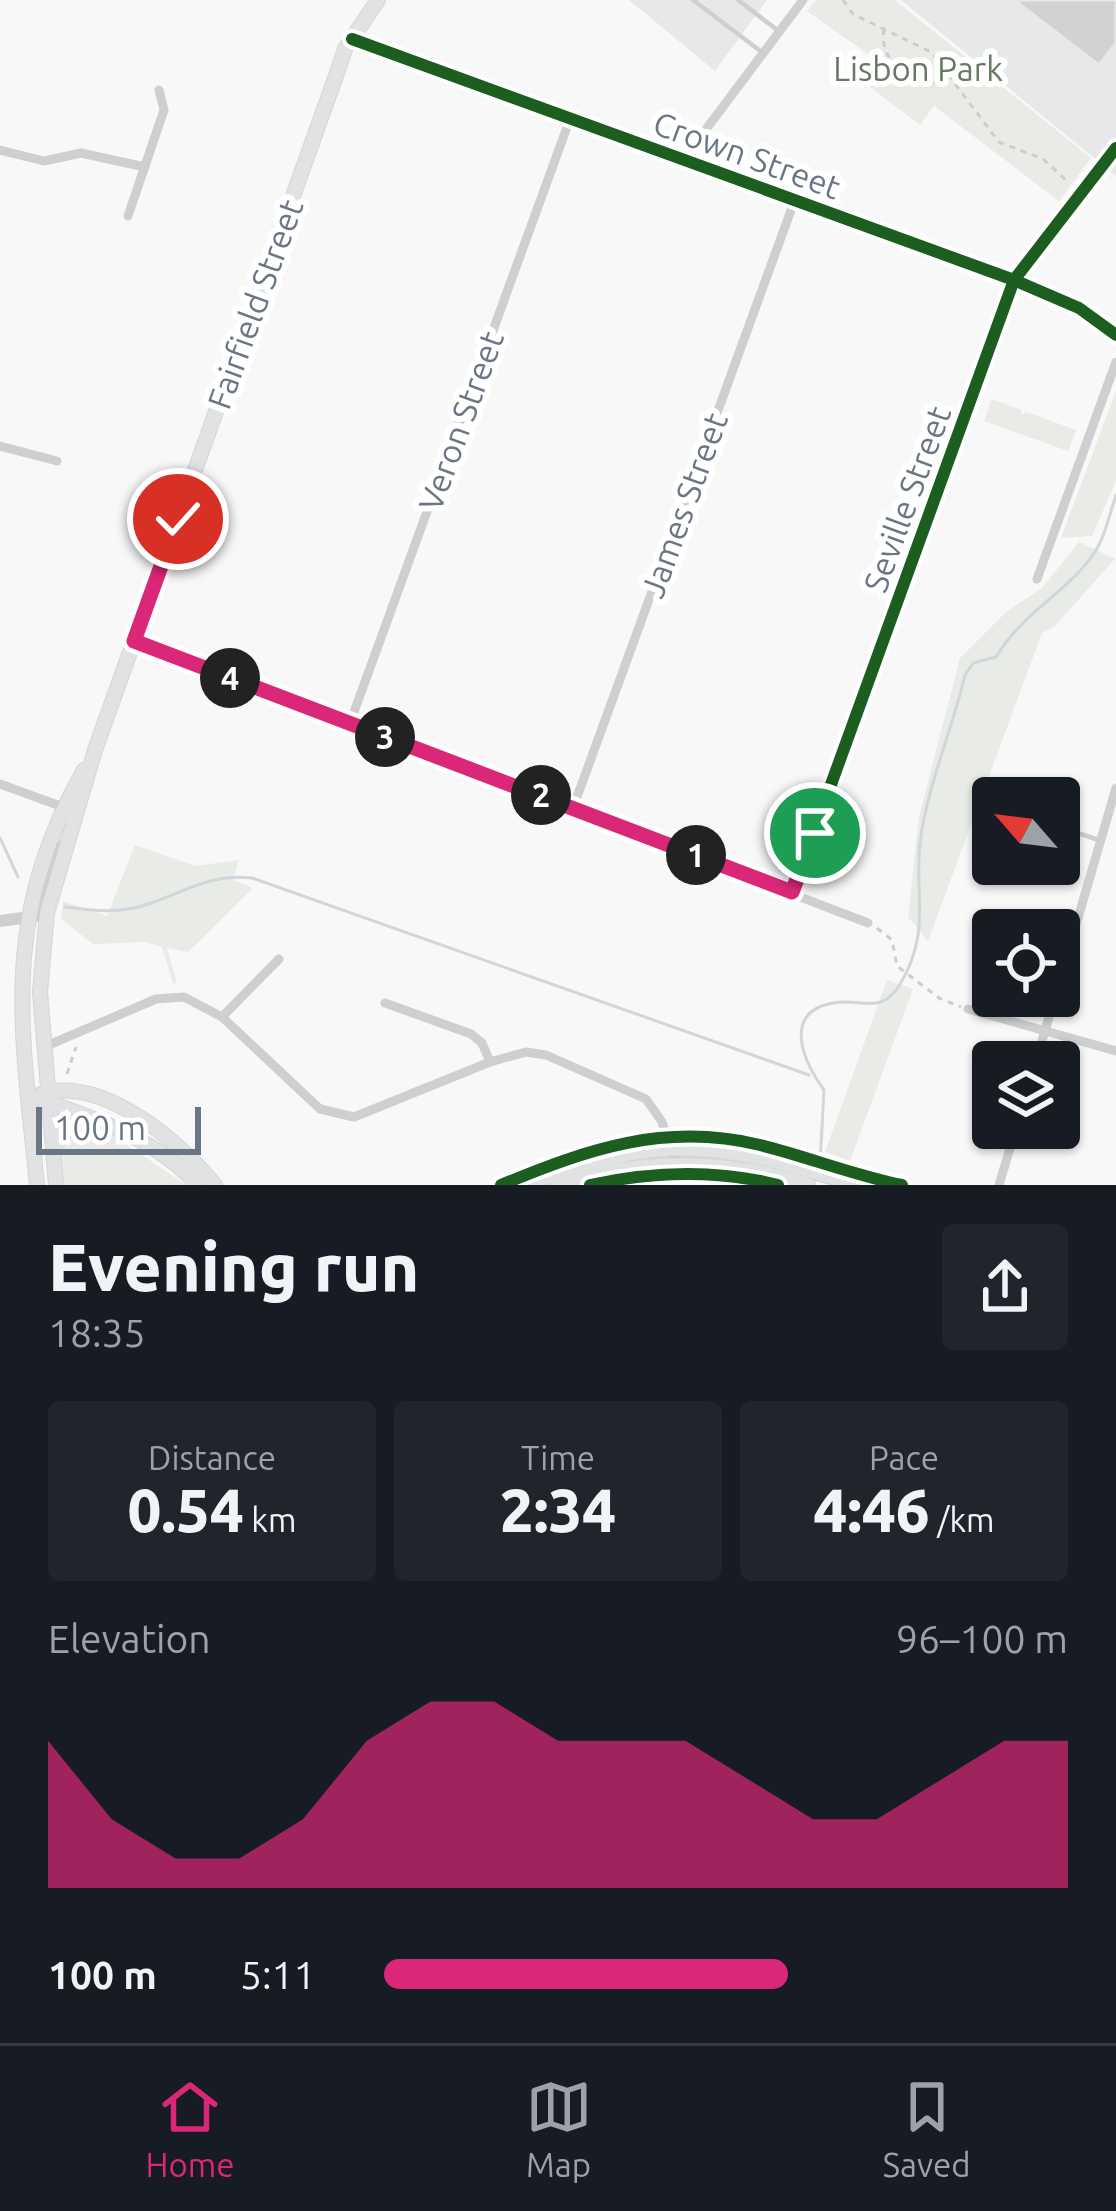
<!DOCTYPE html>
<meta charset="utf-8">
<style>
:root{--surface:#171b24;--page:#20242c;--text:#f1f3f6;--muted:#9ea1a6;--line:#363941;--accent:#db2777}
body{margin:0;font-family:Ubuntu,sans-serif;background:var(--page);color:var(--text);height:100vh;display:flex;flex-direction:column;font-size:45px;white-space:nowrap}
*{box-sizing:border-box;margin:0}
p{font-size:39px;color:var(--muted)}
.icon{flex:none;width:66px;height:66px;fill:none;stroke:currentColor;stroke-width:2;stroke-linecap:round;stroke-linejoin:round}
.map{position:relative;height:1185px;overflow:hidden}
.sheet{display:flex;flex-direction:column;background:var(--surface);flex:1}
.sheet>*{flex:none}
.needle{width:78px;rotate:298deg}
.tools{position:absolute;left:972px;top:777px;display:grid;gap:24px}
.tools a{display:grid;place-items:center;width:108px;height:108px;border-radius:12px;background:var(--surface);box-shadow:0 3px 9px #0004;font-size:60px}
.scale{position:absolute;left:36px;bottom:30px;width:165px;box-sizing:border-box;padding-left:12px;border:6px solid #6a7687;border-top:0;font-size:33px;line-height:42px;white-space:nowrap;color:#6a7687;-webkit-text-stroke:9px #fff;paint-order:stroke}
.pin{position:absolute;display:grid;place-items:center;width:102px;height:102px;color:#fff;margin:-51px;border:6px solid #fff;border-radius:50%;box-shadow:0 3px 12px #0007}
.km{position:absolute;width:60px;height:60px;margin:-30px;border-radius:50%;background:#222;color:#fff;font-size:33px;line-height:60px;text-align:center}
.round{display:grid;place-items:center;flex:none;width:126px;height:126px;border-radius:12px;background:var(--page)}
.head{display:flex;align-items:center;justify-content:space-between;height:204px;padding:0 48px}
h1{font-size:66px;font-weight:800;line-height:90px}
.figures{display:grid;grid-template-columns:repeat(3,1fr);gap:18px;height:204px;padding:12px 48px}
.figures div{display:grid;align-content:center;border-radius:12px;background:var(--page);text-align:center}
.figures b{font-size:60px;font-weight:800}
.figures small{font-size:33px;font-weight:400}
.figures p{font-size:33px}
.chart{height:336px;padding:24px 48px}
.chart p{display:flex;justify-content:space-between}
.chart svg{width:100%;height:216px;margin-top:12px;fill:var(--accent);opacity:.7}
ul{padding:0 48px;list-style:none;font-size:39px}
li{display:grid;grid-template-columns:192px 144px 1fr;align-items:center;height:90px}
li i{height:30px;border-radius:15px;background:var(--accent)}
.dock{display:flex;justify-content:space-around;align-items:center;height:168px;border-top:3px solid var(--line);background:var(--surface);font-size:33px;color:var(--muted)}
.dock a{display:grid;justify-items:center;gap:6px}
.dock .active{color:var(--accent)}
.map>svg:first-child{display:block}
.built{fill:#e7e8e9}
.green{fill:#e8ebe6}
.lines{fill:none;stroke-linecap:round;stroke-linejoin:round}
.stream{stroke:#d1d6da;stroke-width:3}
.building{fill:#d0d2d3;stroke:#e8e8e8;stroke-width:3}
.secondary-casing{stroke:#d4d5d6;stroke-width:16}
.primary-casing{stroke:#d4d5d6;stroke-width:18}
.path{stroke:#cccdce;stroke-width:3;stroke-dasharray:6 6;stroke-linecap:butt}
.service{stroke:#cecfd1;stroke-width:4.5}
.minor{stroke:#cecfd1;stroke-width:9}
.tertiary{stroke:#cecfd1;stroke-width:12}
.secondary{stroke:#e1e2e3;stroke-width:14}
.primary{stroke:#e1e2e3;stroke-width:15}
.cycleway-casing{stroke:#fff;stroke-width:20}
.cycleway{stroke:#1b5e20;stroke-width:12}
.route-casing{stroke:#fff;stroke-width:24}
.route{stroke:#db2777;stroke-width:15}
.labels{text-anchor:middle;stroke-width:12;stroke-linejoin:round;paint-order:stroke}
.park-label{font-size:33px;fill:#657964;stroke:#fff}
.street-label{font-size:33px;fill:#6a7687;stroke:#fff}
</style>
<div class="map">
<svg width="1116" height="1185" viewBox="0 0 1116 1185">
<rect width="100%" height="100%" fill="#f8f8f8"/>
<g class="built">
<polygon points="629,0 767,0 715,71"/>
<polygon points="901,0 1116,0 1116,176"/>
</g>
<g class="green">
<polygon points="816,0 895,0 1091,158 1059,201 934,106 920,125 861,80 875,59 807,11"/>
<polygon points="1116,391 1116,481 1092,536 1061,538"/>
<polygon points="992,399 1022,410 1022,415 1026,412 1076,430 1068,451 984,421"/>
<polygon points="1079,542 1115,559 1054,627 1042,633 928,941 908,917 919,817 960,658 1006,612 1042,588"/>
<polygon points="135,845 195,866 239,860 233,880 253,888 188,952 167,948 177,984 173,983 162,947 145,942 93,944 61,919 63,901 107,916"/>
<polygon points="887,980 913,989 850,1161 825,1152"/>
<path d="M 87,1128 L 111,1134 L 186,1185 L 64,1185 C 62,1156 57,1140 87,1128 Z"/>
</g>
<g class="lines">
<g class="stream">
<polyline points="0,838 18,877"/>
<path d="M 65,907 C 95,911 122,914 151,903 C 186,891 213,873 252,878 L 809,1075"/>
<path d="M 820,1164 L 824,1090 C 804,1064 781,1012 833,1003 C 859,998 881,1015 899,986 C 932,932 914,896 920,843 C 927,786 952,731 965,675 L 973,663 L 996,657 C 1022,613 1066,593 1092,556 C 1105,539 1109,515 1116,495"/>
</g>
</g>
<polygon class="building" points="1014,0 1116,0 1116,43 1099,65"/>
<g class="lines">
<defs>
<g id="secondary">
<path d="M 41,1094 C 101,1075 180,1141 215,1185"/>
<path d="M 42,1100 C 101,1121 154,1138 198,1185"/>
<polyline points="54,1147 71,1124 97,1122"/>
<path d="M 37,1185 C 21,1025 0,918 84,770"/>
<polyline points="56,1185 40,992 47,913 95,750 337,73 345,49 378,0"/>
</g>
<g id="primary">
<path d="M 524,1185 C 664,1130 721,1142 861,1185"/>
<path d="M 558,1185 C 642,1159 723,1159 807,1185"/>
</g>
</defs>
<use href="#secondary" class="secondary-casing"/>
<use href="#primary" class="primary-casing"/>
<g class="path">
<polyline points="843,0 853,14 931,52 999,142 1043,159 1068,182"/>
<path d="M 884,29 C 879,58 902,74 926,86 L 950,77"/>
<polyline points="877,928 892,940 897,966 939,998 961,1007"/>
<polyline points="67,1074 76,1047"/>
</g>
<g class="service">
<polyline points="693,0 763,53"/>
<polyline points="738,0 776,29"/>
<polyline points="986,806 993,808"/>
<polyline points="1059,827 1099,840"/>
</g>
<g class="minor">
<polyline points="0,150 44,161 81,153 145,167"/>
<polyline points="683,160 803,0"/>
<polyline points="128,216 164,110 159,90"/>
<polyline points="0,446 57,461"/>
<polyline points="1037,579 1116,362"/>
<polyline points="134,641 868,923"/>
<polyline points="350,723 570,119"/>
<polyline points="0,784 63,807"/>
<polyline points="573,808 794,202"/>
<polyline points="792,892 1014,280 1116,148"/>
<polyline points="1059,983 1116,788"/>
<polyline points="385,1003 471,1034 482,1043 490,1062"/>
<polyline points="968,1009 1116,1051"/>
<polyline points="222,1017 279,959"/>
<polyline points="44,1047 156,999 184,997 222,1017 320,1109 354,1117 490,1062 526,1052 546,1055 646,1099 662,1122 676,1164"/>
<polyline points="1036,1062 1055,996"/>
<polyline points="999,1185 1016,1128"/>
</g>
<g class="tertiary">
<polyline points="352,39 1014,280 1079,308 1116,335"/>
<polyline points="0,921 36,916 62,846"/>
</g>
<use href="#secondary" class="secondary"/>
<use href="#primary" class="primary"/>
<defs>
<g id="cycleway">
<polyline points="352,39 1014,280 1079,308 1116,335"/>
<polyline points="792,892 1014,280 1116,148"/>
<path d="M 501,1185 C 588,1149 665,1122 760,1145 C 808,1157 853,1175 902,1185"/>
<path d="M 590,1185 C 654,1171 715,1169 778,1185"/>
</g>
</defs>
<use href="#cycleway" class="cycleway-casing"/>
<use href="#cycleway" class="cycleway"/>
</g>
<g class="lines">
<defs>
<polyline id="route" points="178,519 134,641 792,892 815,833"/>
</defs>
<use href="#route" class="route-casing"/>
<use href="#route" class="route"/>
</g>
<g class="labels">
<g class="park-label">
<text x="918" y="81">Lisbon Park</text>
</g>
<g class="street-label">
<text transform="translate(747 155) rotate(20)" y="12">Crown Street</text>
<text transform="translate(255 304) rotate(-70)" y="12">Fairfield Street</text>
<text transform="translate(461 421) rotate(-70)" y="12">Veron Street</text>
<text transform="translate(907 499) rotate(-70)" y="12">Seville Street</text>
<text transform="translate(684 505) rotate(-70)" y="12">James Street</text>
</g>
</g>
</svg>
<div class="tools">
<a><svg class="needle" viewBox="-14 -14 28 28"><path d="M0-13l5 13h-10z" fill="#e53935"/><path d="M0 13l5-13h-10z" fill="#9ea1a6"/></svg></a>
<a><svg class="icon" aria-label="locate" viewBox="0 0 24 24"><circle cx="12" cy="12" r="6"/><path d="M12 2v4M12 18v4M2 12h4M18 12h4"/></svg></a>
<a><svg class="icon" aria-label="layers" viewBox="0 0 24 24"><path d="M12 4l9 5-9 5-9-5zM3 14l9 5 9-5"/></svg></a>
</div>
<div class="scale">100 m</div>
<div class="pin" style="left:815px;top:833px;background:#1e9e55"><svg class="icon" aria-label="arrive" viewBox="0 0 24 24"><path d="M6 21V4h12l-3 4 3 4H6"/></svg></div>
<div class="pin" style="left:178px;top:519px;background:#d93025"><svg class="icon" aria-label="check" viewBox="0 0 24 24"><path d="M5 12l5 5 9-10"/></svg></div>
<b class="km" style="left:696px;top:855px">1</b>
<b class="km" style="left:541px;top:795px">2</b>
<b class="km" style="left:385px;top:737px">3</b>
<b class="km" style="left:230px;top:678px">4</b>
</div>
<section class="sheet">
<div class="head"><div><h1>Evening run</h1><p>18:35</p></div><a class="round"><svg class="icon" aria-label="share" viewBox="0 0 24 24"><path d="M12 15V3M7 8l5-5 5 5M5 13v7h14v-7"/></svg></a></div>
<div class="figures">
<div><p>Distance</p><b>0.54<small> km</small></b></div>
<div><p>Time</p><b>2:34</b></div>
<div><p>Pace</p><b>4:46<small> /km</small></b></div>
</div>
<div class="chart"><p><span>Elevation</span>96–100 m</p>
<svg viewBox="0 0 160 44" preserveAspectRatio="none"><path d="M0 44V14L10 30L20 38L30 38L40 30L50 14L60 6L70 6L80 14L90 14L100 14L110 22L120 30L130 30L140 22L150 14L160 14V44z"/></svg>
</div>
<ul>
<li><b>100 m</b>5:11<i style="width:59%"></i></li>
</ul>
</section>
<nav class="dock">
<a class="active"><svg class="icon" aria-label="home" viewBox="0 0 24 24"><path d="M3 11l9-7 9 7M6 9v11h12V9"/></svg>Home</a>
<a><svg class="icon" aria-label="map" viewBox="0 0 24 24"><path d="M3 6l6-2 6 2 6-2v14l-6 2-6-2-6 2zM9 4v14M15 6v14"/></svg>Map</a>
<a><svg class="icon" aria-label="saved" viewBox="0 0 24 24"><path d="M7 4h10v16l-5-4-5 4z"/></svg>Saved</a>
</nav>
